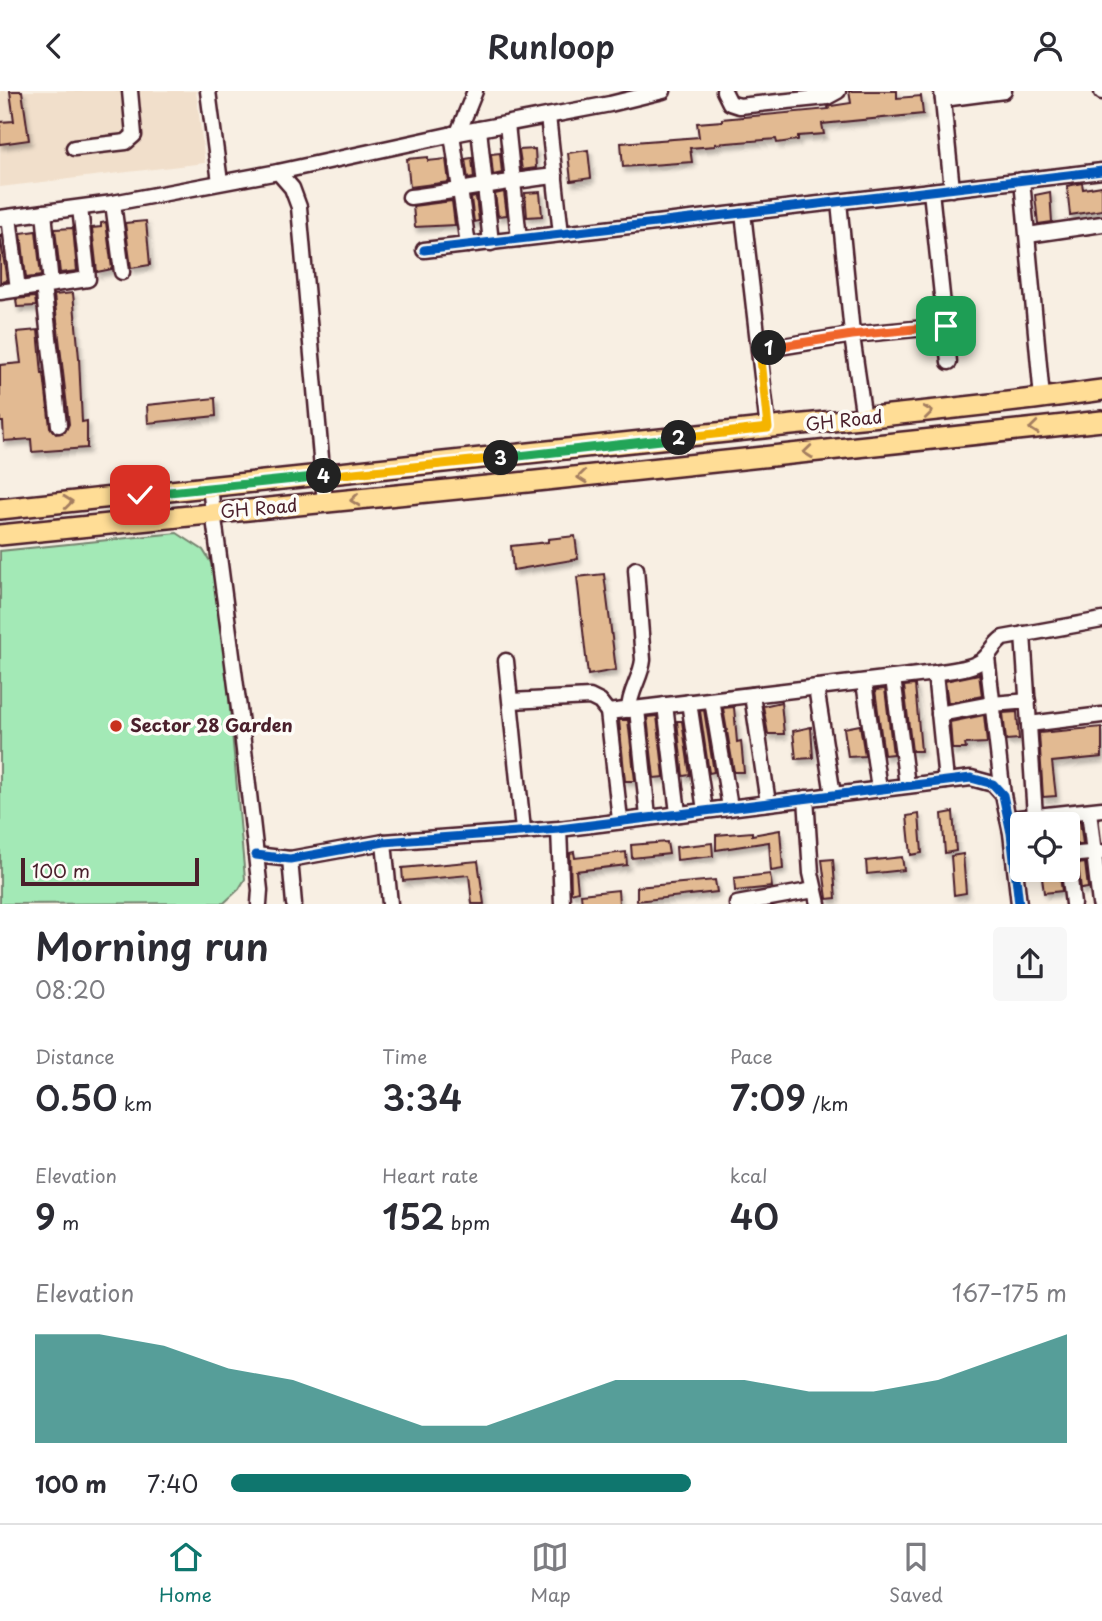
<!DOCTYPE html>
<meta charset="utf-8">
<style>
:root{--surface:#fff;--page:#f7f7f7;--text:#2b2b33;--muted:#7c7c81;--line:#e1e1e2;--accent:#0f766e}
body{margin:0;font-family:"Playpen Sans",sans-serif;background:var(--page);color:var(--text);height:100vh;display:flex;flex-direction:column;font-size:26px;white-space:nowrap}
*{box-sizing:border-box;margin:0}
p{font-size:23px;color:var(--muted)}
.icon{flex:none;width:38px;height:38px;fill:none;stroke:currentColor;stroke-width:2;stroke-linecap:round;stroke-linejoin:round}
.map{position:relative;height:813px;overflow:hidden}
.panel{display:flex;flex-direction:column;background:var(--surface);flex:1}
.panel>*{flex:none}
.buttons{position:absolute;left:1010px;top:721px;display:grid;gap:14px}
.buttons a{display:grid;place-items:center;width:70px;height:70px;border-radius:7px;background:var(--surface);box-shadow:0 4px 18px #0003;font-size:35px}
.scale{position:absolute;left:21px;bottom:18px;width:178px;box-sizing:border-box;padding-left:7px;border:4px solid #4a1f2b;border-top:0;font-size:19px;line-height:24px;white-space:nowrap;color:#4a1f2b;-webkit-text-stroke:5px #fdfcf7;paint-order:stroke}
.pin{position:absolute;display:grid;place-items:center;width:60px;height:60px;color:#fff;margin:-30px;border-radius:14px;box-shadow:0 4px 10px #0006}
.km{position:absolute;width:35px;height:35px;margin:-18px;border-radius:50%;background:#222;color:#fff;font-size:19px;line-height:35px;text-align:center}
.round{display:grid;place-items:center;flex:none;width:74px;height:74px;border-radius:7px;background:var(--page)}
.summary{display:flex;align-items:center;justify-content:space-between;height:119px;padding:0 35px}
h1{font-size:38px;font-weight:600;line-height:52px}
.metrics{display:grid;grid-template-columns:repeat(3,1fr);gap:10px;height:119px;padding:7px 35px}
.metrics div{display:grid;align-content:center}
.metrics b{font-size:35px;font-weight:600}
.metrics small{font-size:19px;font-weight:400}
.metrics p{font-size:19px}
.chart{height:196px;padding:14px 35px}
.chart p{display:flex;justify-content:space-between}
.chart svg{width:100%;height:126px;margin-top:7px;fill:var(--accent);opacity:.7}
ul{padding:0 35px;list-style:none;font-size:23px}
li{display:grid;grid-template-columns:112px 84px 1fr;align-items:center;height:52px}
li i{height:18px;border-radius:9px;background:var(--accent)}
header{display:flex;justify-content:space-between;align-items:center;height:91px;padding:0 35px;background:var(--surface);font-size:32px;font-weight:600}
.dock{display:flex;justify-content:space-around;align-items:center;height:98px;border-top:2px solid var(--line);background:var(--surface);font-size:19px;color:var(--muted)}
.dock a{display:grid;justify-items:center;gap:4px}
.dock .current{color:var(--accent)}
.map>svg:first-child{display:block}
.built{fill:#f1dfcb}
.green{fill:#a3e9b6;stroke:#768470;stroke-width:2}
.building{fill:#e2ba92;stroke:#4a1f2b;stroke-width:2;filter:url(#shadow)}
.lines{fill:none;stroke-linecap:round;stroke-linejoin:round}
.minor-casing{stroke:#4a1f2b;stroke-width:19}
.major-casing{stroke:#4a1f2b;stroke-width:24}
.minor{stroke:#fdfcf7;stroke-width:14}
.major{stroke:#ffdd96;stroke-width:19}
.cycleway-casing{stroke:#fdfcf7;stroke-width:13}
.cycleway{stroke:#0057b8;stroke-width:9}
.oneway{stroke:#a47e60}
.split-1-casing{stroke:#fff;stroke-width:14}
.split-2-casing{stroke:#fff;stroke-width:14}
.split-3-casing{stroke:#fff;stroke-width:14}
.split-4-casing{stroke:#fff;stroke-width:14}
.split-5-casing{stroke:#fff;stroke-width:14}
.split-1{stroke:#f0652b;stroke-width:9}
.split-2{stroke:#f5b400;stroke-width:9}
.split-3{stroke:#22a559;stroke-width:9}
.split-4{stroke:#f5b400;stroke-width:9}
.split-5{stroke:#22a559;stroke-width:9}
.poi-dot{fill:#c8321e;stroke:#fdfcf7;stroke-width:2.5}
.labels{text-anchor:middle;stroke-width:7;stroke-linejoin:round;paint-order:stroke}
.street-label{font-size:18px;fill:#4a1f2b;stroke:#fdfcf7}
.poi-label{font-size:18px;font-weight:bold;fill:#4a1f2b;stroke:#fdfcf7;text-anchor:start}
</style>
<header><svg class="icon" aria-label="back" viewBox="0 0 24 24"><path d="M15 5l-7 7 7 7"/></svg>Runloop<svg class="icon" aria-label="person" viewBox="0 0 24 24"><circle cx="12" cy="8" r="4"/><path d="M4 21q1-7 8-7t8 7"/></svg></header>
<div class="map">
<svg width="1102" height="813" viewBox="0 0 1102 813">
<defs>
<filter id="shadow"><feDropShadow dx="2.5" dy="4.5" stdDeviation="2" flood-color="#0004"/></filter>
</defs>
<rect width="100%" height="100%" fill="#f8efe3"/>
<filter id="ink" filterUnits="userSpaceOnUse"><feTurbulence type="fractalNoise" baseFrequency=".0143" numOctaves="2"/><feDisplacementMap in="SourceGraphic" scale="14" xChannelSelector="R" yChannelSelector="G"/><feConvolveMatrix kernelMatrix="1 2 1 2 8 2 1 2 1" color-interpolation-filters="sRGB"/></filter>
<g filter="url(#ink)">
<polygon class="built" points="0,0 196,0 205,72 0,96"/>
<polygon class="green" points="177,442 203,459 218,483 245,788 239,798 224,812 0,813 0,460"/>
<g class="building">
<polygon points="10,0 22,0 29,49 0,53 0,31 14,30"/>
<polygon points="849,0 897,0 897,7 921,5 923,23 822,33 824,43 798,45 798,49 777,52 776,48 715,53 715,55 690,57 692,71 623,76 621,52 699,46 697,32 722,30 722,28 829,18 828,16 831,15 851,12"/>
<polygon points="535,58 536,77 522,79 519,59"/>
<polygon points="588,59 591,87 571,90 568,62"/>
<polygon points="500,62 502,82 493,84 491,63"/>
<polygon points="428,66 428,70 446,68 449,91 410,96 407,68"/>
<polygon points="472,67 474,87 468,88 465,68"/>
<polygon points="1082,92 1083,98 1102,95 1102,119 1070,124 1067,95"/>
<polygon points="504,101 507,124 498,125 495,103"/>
<polygon points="540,101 542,125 527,126 525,102"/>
<polygon points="1050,101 1052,131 1038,133 1035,104"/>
<polygon points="476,106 479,130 474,131 471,107"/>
<polygon points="452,110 455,134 415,136 413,115"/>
<polygon points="146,130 150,174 131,177 125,132"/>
<polygon points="106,131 112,178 97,181 92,137 101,136 101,132"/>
<polygon points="73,137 77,180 60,182 55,138"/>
<polygon points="36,140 41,185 26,187 21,142"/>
<polygon points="0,144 7,190 0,191"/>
<polygon points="73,202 79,267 82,331 87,330 87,357 32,361 31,348 4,350 3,331 0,331 0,274 21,272 17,241 38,239 42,283 44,283 50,336 56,343 65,341 69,333 54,204"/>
<polygon points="35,206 36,215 17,216 16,208"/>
<polygon points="215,307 216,325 148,332 147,314"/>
<polygon points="575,445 578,468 513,479 511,455 548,451 548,448"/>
<polygon points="604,483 616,579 588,584 577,486"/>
<polygon points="979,583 982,605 948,612 945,590"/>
<polygon points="915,594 921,660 912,660 904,595"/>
<polygon points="885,598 893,663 884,664 875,599"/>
<polygon points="781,611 784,643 768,643 763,615"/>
<polygon points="734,616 737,651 741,650 744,681 734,681 723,617"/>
<polygon points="704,619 714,681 709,682 700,620"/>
<polygon points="1017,621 1019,648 1006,649 1003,622"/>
<polygon points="984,624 987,652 965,653 966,658 952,658 950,631"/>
<polygon points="657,625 664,686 654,687 647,626"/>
<polygon points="619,629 628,629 635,690 625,690"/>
<polygon points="677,630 682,630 690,684 683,685"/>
<polygon points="860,634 865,665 848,666 844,637"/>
<polygon points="811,636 813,667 796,668 793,640"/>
<polygon points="1102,636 1102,666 1052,671 1056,705 1043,706 1039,642"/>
<polygon points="953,721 956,760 945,762 942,723"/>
<polygon points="919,723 922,762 911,764 907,725"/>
<polygon points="1080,730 1083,753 1069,754 1068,731"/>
<polygon points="780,739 783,778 771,780 769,751 716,759 716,744 752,741 752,744"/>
<polygon points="667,751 669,763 632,767 631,754"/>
<polygon points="712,752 713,765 677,769 676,756"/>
<polygon points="574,761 575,767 626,761 627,774 576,780 578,800 571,802 570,762"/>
<polygon points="963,763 966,802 954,804 951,765"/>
<polygon points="902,766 904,779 867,783 866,770"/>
<polygon points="833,768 836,807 827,808 822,769"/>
<polygon points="478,770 484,813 472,813 469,784 403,790 402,777"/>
<polygon points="1085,772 1088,797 1081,798 1078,773"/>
<polygon points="1041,779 1059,779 1062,800 1044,802"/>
<polygon points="770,783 772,796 735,800 734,787"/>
<polygon points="715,789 717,801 637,810 637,796"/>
<polygon points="618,799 619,813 582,813 581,803"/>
</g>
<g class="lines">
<defs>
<g id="minor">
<polyline points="208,0 220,91"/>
<polyline points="724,0 730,12 739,15 827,6 838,0"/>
<polyline points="942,0 952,98"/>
<polyline points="1102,0 1102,1"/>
<polyline points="943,8 1004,0"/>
<polyline points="548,25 561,143"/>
<polyline points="507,33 519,148"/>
<polyline points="479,38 491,152"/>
<polyline points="458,42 475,0"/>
<polyline points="452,43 468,154"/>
<polyline points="74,57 126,51 134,44 130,0"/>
<polyline points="278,81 458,42 610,13 663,0"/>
<polyline points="1022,89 1042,307"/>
<polyline points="931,100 949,271"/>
<path d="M 410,106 C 459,100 506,90 555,85"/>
<polyline points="839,111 853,252 864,328"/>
<polyline points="113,112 122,181"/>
<polyline points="44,121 51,193"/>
<polyline points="743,122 768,337"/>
<polyline points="9,126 18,198"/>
<polyline points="0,127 113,112 278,81 292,97 299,116 325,412"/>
<polyline points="1028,144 1102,133"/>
<polyline points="424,159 1102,80"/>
<polyline points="43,194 59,334"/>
<polyline points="0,201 88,188 80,117"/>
<polyline points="760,259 852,244 946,235"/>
<polyline points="210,397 241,633 260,799 259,813"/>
<polyline points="1023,543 1035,725"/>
<polyline points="987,566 1003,704"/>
<polyline points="506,570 523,739"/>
<polyline points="935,582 946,690"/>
<polyline points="893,587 907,694"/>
<polyline points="864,591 879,698"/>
<polyline points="816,596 833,704"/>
<polyline points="752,604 768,712"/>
<polyline points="712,609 730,716"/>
<polyline points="511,610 590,606 600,611 608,621"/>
<polyline points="689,611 705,719"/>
<polyline points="665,614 678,722"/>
<polyline points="637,618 648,726"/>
<path d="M 629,619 C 629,601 641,587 643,569 L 636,478"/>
<polyline points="939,623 992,613 1028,610"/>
<polyline points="1029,633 1102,624"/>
<polyline points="806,707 811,782 818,813"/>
<polyline points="1089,720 1100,813"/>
<polyline points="1008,728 1102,718"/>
<path d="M 620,729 L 608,621 L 935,582 C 950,579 973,578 984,568 C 992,561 994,553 1003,547 L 1102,529"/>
<polyline points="559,738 562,813"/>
<polyline points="384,751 390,813"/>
<polyline points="256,764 290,768 384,751 559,738 971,687 993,693 1003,704 1011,742 1019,813"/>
<polyline points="1068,764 1101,761"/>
<polyline points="290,768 294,813"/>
<polyline points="1068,772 1073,813"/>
<polyline points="737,813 814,799"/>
</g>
<g id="major">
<path d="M 0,418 C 255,392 510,366 764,337 C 877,325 990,315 1102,299"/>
<polyline points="0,444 527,391 1102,330"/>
</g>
</defs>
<use href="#minor" class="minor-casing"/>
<use href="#major" class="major-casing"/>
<use href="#minor" class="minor"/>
<use href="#major" class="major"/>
<defs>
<g id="cycleway">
<polyline points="424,159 1102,80"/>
<polyline points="256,764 290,768 384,751 559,738 971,687 993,693 1003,704 1011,742 1019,813"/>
</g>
</defs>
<use href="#cycleway" class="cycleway-casing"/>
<use href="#cycleway" class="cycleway"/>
</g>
<defs><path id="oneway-chevron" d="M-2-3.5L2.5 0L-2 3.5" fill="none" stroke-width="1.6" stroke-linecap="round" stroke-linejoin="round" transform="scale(1.75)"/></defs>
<g class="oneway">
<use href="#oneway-chevron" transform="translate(928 321) rotate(-7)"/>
<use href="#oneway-chevron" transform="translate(1034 337) rotate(174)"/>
<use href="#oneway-chevron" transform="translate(808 361) rotate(174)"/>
<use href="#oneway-chevron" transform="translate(582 386) rotate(174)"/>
<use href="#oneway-chevron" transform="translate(355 409) rotate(174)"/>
<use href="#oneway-chevron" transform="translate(68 411) rotate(-6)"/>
</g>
</g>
<g class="lines" filter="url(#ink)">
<defs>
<polyline id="split-1" points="769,257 852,244 946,235"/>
<polyline id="split-2" points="679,347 768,337 760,258 769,257"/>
<polyline id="split-3" points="501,367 679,347"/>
<polyline id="split-4" points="324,385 501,367"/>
<polyline id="split-5" points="140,404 324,385"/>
</defs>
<use href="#split-1" class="split-1-casing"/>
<use href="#split-2" class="split-2-casing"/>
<use href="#split-3" class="split-3-casing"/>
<use href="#split-4" class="split-4-casing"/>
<use href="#split-5" class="split-5-casing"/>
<use href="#split-1" class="split-1"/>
<use href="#split-2" class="split-2"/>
<use href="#split-3" class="split-3"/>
<use href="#split-4" class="split-4"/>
<use href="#split-5" class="split-5"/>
</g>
<circle class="poi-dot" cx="116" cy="635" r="7"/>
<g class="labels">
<g class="street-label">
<text transform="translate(844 330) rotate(-6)" y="6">GH Road</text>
<text transform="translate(259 418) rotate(-5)" y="6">GH Road</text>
</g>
<g class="poi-label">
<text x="130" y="641">Sector 28 Garden</text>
</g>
</g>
</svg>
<div class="buttons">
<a><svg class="icon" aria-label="locate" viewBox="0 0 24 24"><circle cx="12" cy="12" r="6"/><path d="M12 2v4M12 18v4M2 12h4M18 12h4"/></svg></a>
</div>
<div class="scale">100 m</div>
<div class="pin" style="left:946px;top:235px;background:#1e9e55"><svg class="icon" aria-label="arrive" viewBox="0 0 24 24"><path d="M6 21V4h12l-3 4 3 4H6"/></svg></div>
<div class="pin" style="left:140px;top:404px;background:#d93025"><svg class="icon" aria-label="check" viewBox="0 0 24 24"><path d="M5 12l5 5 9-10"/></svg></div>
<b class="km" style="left:769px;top:257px">1</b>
<b class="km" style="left:679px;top:347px">2</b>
<b class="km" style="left:501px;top:367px">3</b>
<b class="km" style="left:324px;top:385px">4</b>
</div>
<section class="panel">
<div class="summary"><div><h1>Morning run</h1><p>08:20</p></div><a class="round"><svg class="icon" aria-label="share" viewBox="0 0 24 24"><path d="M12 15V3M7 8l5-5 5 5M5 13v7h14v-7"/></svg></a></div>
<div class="metrics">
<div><p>Distance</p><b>0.50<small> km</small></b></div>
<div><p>Time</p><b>3:34</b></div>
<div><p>Pace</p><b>7:09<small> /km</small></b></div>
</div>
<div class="metrics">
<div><p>Elevation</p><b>9<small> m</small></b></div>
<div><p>Heart rate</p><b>152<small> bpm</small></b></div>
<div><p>kcal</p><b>40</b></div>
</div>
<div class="chart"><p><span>Elevation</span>167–175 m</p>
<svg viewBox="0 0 160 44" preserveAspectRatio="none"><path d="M0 44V6L10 6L20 10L30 18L40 22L50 30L60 38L70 38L80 30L90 22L100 22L110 22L120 26L130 26L140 22L150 14L160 6V44z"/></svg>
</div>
<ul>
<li><b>100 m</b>7:40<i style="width:55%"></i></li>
</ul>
</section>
<nav class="dock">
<a class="current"><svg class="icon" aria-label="home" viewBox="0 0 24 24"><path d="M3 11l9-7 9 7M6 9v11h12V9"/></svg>Home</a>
<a><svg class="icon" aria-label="map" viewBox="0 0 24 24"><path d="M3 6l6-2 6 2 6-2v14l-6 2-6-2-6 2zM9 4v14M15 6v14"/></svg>Map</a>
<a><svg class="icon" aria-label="saved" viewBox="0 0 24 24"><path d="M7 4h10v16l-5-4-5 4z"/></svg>Saved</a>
</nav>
